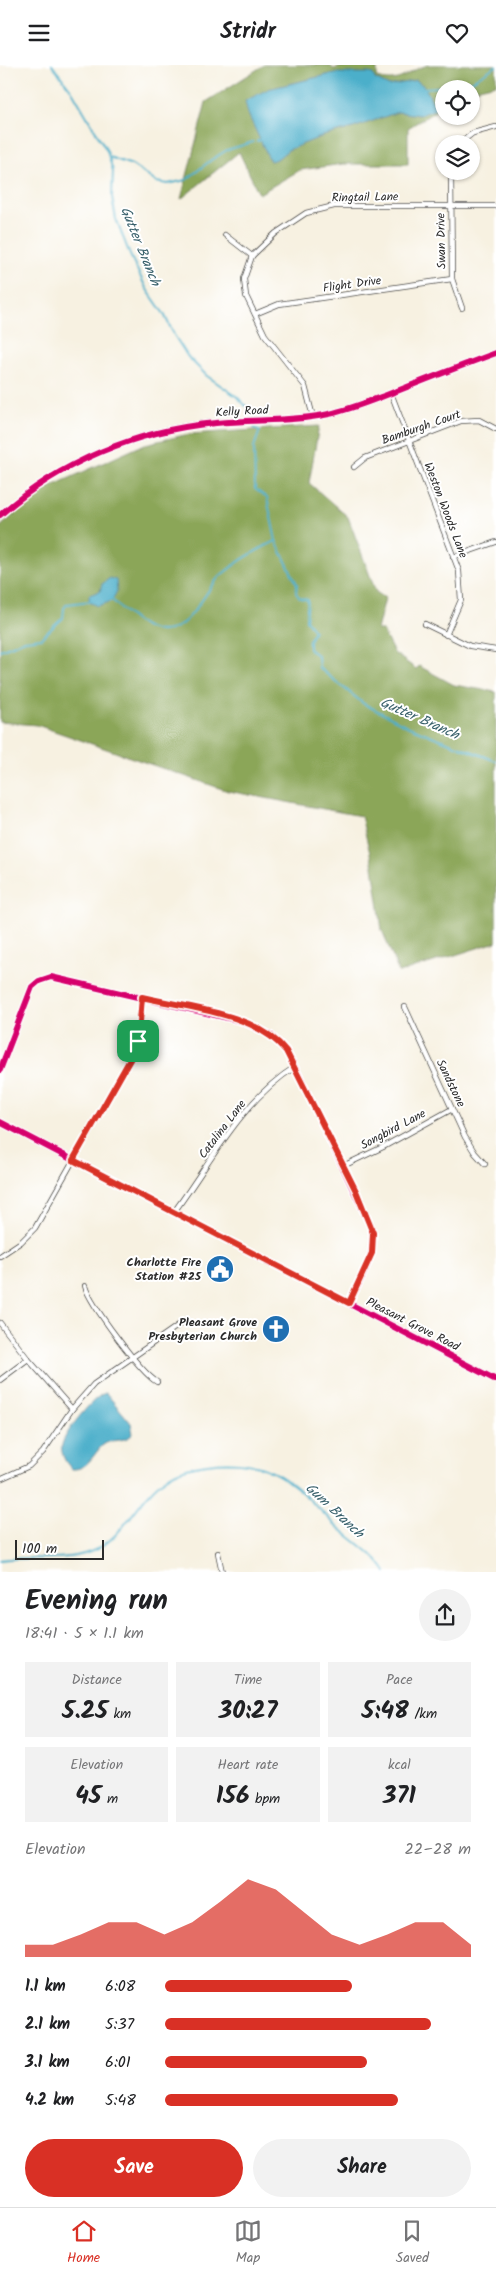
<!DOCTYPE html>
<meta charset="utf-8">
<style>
:root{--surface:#fff;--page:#f2f2f2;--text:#202124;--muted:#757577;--line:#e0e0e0;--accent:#d93025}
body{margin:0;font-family:Kalam,sans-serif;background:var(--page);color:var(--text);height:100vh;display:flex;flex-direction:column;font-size:19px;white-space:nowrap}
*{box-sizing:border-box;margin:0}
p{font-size:16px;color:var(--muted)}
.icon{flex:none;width:28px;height:28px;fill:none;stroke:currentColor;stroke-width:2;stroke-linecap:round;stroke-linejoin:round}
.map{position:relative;height:1507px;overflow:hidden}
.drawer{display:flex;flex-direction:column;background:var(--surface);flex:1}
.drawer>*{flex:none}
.tools{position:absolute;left:435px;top:15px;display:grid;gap:10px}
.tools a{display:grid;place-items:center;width:45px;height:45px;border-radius:50%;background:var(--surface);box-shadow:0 1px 4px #0004;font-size:25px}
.scale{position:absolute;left:15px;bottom:12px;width:89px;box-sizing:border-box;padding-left:5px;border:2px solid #2b2b2b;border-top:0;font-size:14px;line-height:18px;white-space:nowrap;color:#2b2b2b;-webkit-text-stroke:4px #fff;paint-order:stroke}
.pin{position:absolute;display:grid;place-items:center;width:42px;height:42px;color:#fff;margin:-21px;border-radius:10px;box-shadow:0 2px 8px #0006}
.round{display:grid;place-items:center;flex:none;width:52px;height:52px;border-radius:26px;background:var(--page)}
.headline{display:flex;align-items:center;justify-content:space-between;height:85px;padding:0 25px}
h1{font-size:28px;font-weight:700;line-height:38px}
.figures{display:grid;grid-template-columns:repeat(3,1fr);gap:8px;height:85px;padding:5px 25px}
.figures div{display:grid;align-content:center;border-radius:0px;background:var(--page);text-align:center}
.figures b{font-size:25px;font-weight:700}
.figures small{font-size:14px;font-weight:400}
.figures p{font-size:14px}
.chart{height:140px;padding:10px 25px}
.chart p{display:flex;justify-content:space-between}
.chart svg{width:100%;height:90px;margin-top:5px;fill:var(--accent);opacity:.7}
.action{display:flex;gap:10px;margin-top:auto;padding:10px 25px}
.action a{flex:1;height:58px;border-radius:30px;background:var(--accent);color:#fff;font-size:20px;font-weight:700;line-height:58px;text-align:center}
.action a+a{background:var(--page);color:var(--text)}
ul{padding:0 25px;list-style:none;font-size:16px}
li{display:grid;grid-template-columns:80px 60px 1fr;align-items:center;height:38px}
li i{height:12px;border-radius:6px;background:var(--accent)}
header{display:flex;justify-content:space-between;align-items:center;height:65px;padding:0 25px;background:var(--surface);font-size:22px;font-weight:700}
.menu{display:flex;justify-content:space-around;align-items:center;height:70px;border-top:1px solid var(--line);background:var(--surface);font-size:14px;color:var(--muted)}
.menu a{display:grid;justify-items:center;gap:2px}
.menu .active{color:var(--accent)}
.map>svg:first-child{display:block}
.forest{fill:#8ba658;stroke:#5b6842;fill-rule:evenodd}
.water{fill:#4bafca;stroke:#3b6d7a}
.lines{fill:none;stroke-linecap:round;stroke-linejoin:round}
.stream{stroke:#4bafca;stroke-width:2}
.street-casing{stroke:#4a4946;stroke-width:6}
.secondary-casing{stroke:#4a4946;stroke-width:8}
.street{stroke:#fff;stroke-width:4.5}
.secondary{stroke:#fce5cf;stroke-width:6}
.cycleway-casing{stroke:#fff;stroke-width:9}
.cycleway{stroke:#d6006c;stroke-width:6}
.route-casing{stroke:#fff;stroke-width:10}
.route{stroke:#d93025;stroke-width:6}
.labels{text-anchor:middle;stroke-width:4;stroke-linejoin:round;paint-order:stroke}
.street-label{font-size:12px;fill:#2b2b2b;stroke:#fff}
.poi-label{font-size:12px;font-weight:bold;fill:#2b2b2b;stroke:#fff;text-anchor:end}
.water-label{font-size:14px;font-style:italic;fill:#38606b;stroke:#fff}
</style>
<header><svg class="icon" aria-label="menu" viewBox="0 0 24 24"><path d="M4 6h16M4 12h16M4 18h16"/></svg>Stridr<svg class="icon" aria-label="heart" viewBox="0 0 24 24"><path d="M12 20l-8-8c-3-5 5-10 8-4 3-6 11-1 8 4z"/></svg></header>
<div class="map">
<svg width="496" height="1507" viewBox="0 0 496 1507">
<rect width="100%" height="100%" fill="#fff"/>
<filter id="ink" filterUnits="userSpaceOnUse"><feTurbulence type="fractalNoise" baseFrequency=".02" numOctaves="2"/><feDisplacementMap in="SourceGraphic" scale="10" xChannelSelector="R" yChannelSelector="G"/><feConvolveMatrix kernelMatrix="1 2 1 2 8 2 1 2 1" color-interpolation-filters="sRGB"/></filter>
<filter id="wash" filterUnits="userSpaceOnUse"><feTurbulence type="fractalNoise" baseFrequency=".0096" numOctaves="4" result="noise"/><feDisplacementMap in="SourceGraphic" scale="20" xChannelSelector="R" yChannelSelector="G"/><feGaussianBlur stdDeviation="1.12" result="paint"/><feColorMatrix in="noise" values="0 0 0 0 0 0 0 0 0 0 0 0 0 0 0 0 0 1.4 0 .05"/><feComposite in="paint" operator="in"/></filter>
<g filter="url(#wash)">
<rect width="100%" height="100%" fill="#f7f1e1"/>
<g class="forest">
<path d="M 264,0 L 330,0 L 333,4 L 348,0 L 377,0 L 377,13 C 404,21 408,3 430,0 C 451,0 475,0 496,0 L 496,19 L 471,25 L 444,24 L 444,41 L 408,63 L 408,99 L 343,99 L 300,105 L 259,129 L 239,87 L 181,134 L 206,37 ZM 335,8 L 375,14 L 389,21 L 417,15 L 420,50 L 398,47 L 353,63 L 323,71 L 288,85 L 277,94 L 270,96 L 248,49 L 268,24 Z"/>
<polygon points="319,361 309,418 348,452 376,527 385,533 377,565 382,565 394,588 416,604 419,601 454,620 496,627 496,877 399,908 382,865 373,801 361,751 228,726 37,660 0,657 0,462 33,433 54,420 145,379 189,369"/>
</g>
<g class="water">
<polygon points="335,8 369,8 373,9 375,14 389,21 416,15 425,22 436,44 420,50 398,47 353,63 323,71 288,85 277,94 270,96 248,49 245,36 268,24"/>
<polygon points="110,513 116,515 117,526 112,536 98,541 89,537 89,530 100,526 102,519"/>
<path d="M 106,1328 L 131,1358 L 133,1369 C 124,1378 112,1373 103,1380 C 93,1389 88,1405 72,1404 C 66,1399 60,1388 62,1380 C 64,1368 95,1329 106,1328 Z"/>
</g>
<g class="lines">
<g class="stream">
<polyline points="52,0 72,26 107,86 113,106 112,132 116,154 130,190 146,223 164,249 174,270 188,292 207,311 236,331 253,348"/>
<polyline points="424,23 455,21 472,16 496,1"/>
<polyline points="257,76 262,75"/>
<polyline points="109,92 132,100 156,117 168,119 186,115 211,95 227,85 253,77"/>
<polyline points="254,363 260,365 254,382 255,424 267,433 276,476 297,519 296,528 300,533 308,535 306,555 314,565 309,576 309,584 318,591 319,603 364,639 409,662 496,696"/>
<path d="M 112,535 C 126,547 140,564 160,566 C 189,568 203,528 220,511 C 236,497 256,485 276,476"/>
<polyline points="0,585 25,575 41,573 63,553 64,543 67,539 91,536"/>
<path d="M 0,1495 C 30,1490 61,1498 90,1487 C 124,1475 137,1433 165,1414 C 178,1404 192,1401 207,1399 C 275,1390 295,1422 339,1463 C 355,1477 375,1489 386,1507"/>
</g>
</g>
</g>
<g filter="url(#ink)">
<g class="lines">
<defs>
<g id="street">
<polyline points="459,79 473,68 496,62"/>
<polyline points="451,106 452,214 462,243"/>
<polyline points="225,170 252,191"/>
<polyline points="255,249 279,239 452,214"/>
<polyline points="391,328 459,506 461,535 446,570"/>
<polyline points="313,352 305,321 265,270 246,231 244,214 252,191 276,168 306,148 334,141 496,141"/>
<polyline points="354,402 365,393 461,356 479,355 496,364"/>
<polyline points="453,492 496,477"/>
<polyline points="425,559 470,581 496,585"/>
<polyline points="405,942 465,1072 475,1088 485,1099"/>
<path d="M 0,1005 L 32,922 L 39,916 L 51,912 L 241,956 L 271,970 L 286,986 L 295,1002 L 371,1162 C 378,1188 360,1216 349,1238"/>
<polyline points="343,1101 383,1082 452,1044"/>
<path d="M 174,1147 C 210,1098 242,1035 295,1002"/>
<polyline points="0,1191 21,1177 35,1163 132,991 139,969 142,932"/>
<path d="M 85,1221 C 90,1239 141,1308 157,1317"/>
<polyline points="0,1258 28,1294 72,1344"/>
<polyline points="0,1315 28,1294"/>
<polyline points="0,1414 29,1401 43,1387 72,1344 94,1319 186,1255"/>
<polyline points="218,1488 222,1507"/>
</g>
<g id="secondary">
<path d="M 0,450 C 60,397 137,365 216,358 C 254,354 292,357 329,349 C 352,344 375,334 397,326 C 430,313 463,300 496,288"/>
<polyline points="0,1057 496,1315"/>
</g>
</defs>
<use href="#street" class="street-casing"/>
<use href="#secondary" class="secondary-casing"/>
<use href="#street" class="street"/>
<use href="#secondary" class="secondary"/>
<defs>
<g id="cycleway">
<path d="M 0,450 C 60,397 137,365 216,358 C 254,354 292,357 329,349 C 352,344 375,334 397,326 C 430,313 463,300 496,288"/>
<path d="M 0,1005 L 32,922 L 39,916 L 51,912 L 241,956 L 271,970 L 286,986 L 295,1002 L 371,1162 C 378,1188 360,1216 349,1238"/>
<polyline points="0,1057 496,1315"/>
</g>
</defs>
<use href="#cycleway" class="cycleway-casing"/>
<use href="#cycleway" class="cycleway"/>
</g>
</g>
<g class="lines" filter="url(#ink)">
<defs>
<path id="route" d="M 142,932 C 188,943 255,947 286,986 L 356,1126 L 373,1168 L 372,1188 L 349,1238 L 73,1095 L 132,991 L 139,969 Z"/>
</defs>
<use href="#route" class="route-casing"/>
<use href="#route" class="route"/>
</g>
<defs>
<symbol id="civic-disc" viewBox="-11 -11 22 22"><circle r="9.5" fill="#1f6fb2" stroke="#fff"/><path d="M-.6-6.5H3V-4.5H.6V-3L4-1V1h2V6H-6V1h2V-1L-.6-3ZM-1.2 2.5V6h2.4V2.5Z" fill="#fff"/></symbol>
<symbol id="church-disc" viewBox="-11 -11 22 22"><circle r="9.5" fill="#1f6fb2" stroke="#fff"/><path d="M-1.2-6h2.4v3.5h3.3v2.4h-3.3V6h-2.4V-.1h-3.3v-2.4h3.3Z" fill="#fff"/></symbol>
</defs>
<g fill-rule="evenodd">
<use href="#civic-disc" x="204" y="1188" width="32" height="32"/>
<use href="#church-disc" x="260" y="1248" width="32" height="32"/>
</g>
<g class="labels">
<g class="street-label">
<text transform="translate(365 132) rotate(-1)" y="4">Ringtail Lane</text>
<text transform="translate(441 176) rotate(-91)" y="4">Swan Drive</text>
<text transform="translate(352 219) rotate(-8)" y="4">Flight Drive</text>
<text transform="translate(242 346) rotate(-3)" y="4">Kelly Road</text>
<text transform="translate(421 362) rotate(-19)" y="4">Bamburgh Court</text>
<text transform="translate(446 445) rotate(69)" y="4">Weston Woods Lane</text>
<text transform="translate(451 1018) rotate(64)" y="4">Sandstone</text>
<text transform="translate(222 1064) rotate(-53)" y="4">Catalina Lane</text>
<text transform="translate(393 1064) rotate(-28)" y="4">Songbird Lane</text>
<text transform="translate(413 1259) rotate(27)" y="4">Pleasant Grove Road</text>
</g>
<g class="poi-label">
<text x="201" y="1201">Charlotte Fire<tspan x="201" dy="14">Station #25</tspan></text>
<text x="257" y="1261">Pleasant Grove<tspan x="257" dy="14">Presbyterian Church</tspan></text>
</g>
<g class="water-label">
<text transform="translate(141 181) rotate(68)" y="5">Gutter Branch</text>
<text transform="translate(420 653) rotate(24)" y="5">Gutter Branch</text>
<text transform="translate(335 1445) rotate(43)" y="5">Gum Branch</text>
</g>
</g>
</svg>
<div class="tools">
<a><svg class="icon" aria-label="locate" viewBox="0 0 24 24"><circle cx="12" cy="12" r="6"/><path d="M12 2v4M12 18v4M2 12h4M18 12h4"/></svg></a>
<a><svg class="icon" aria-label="layers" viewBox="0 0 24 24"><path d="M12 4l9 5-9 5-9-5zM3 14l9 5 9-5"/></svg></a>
</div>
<div class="scale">100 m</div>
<div class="pin" style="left:138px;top:976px;background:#1e9e55"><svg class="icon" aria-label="arrive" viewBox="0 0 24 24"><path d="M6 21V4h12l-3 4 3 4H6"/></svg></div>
</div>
<section class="drawer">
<div class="headline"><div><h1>Evening run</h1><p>18:41 · 5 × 1.1 km</p></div><a class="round"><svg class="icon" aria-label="share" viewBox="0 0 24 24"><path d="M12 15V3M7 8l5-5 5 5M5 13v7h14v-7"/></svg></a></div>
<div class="figures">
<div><p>Distance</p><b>5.25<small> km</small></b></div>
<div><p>Time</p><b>30:27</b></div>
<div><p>Pace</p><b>5:48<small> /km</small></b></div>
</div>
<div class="figures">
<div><p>Elevation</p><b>45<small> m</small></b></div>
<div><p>Heart rate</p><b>156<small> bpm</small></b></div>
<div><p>kcal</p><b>371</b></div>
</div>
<div class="chart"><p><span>Elevation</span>22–28 m</p>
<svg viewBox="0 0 160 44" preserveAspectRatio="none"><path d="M0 44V38L10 38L20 33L30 27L40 27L50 33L60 27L70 17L80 6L90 11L100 22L110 33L120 38L130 33L140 27L150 27L160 38V44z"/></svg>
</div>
<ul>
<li><b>1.1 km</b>6:08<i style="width:61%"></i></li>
<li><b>2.1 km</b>5:37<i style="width:87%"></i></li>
<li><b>3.1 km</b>6:01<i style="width:66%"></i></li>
<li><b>4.2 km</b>5:48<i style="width:76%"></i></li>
</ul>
<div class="action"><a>Save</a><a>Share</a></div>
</section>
<nav class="menu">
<a class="active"><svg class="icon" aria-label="home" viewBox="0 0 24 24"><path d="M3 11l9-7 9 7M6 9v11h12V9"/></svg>Home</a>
<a><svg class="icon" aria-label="map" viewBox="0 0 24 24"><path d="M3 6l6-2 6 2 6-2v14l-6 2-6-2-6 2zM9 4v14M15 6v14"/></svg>Map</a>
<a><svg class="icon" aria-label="saved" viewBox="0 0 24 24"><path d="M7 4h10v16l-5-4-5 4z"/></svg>Saved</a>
</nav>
